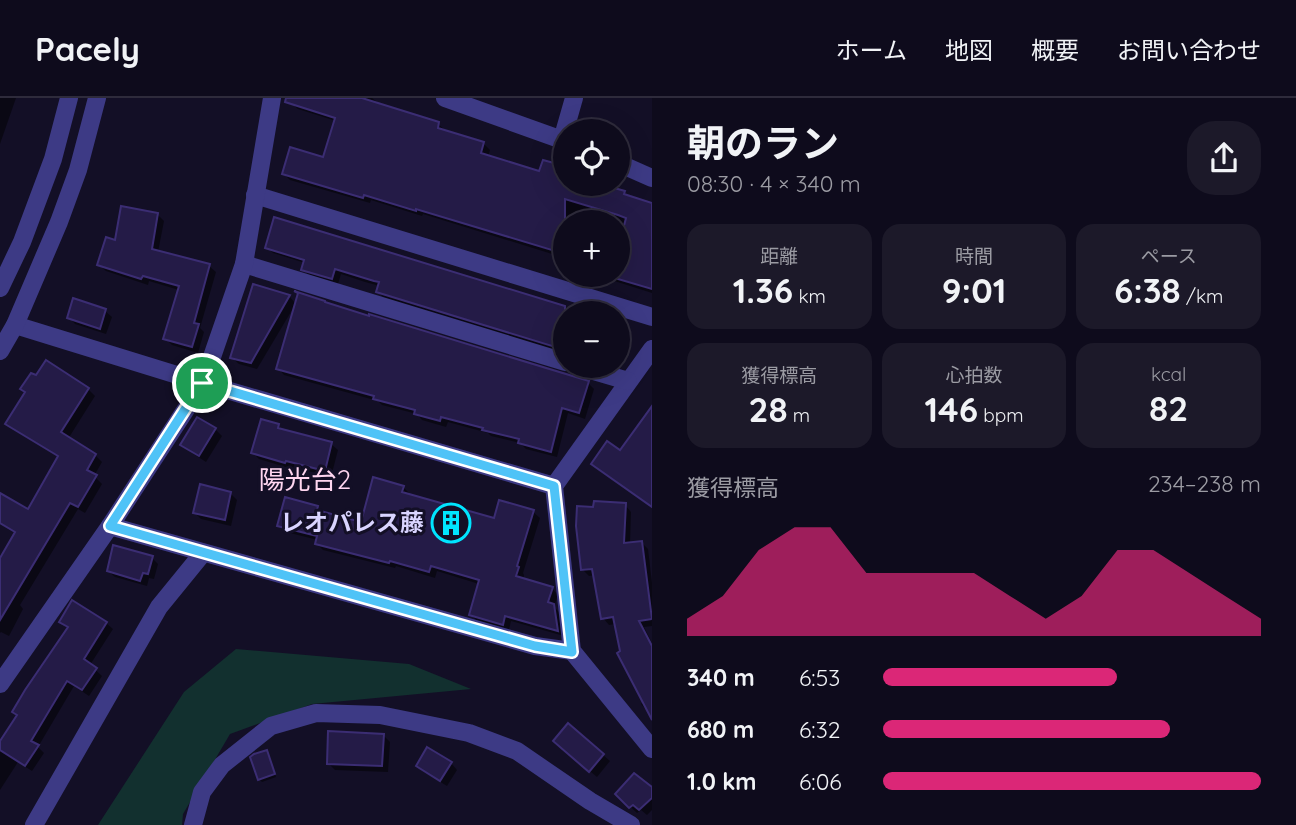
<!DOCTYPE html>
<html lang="ja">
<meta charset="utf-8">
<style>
:root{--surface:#0e0b1c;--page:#1c1929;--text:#f1f3f6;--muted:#9b9ba3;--line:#2e2b3b;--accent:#db2777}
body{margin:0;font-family:Quicksand,"Noto Sans JP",sans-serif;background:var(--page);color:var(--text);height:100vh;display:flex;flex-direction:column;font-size:26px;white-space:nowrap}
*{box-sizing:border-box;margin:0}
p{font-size:23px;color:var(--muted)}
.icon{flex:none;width:38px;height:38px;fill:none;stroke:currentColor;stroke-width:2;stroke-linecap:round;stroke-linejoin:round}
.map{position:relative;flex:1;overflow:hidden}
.details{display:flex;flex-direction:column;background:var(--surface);width:644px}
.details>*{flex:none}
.buttons{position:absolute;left:553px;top:21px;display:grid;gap:14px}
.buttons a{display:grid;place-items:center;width:77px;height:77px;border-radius:50%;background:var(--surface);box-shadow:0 7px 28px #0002,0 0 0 2px var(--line);font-size:35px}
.pin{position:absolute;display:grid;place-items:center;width:60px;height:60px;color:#fff;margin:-30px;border:4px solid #fff;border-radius:50%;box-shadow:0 2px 7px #0007}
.round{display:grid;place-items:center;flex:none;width:74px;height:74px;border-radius:28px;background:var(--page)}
.head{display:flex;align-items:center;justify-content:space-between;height:119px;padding:0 35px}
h1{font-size:38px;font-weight:700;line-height:52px}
.stats{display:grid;grid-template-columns:repeat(3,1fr);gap:10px;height:119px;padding:7px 35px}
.stats div{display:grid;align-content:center;border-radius:18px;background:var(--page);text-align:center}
.stats b{font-size:35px;font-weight:700}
.stats small{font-size:19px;font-weight:400}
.stats p{font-size:19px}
.chart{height:196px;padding:14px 35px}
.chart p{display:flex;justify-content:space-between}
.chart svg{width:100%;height:126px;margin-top:7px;fill:var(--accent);opacity:.7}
ul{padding:0 35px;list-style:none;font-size:23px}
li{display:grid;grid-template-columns:112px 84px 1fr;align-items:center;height:52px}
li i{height:18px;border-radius:9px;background:var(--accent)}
header{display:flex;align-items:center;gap:42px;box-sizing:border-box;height:98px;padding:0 35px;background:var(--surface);border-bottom:2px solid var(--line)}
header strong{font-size:33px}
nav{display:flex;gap:38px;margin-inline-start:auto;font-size:24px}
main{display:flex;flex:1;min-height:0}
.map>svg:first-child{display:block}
.green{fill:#12302f}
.shadow{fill:#0007}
.building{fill:#241b47;stroke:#3b2d73;stroke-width:2}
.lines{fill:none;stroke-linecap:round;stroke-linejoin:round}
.minor{stroke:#3d3a85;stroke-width:18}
.route-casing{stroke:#fff;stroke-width:14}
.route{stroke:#4fc3f7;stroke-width:9}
.labels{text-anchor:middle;stroke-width:6;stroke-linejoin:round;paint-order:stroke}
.poi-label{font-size:24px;font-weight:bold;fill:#d9d4ff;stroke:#130f26;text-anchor:end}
.neighbourhood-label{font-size:26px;fill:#ffd6f0;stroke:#130f26}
</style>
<header>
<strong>Pacely</strong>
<nav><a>ホーム</a><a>地図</a><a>概要</a><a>お問い合わせ</a></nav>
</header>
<main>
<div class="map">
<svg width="652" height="727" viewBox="0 0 652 727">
<rect width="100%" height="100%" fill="#130f26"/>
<polygon class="green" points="236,551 409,566 471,591 312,606 230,636 183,716 182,727 98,727 184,594"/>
<g class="shadow">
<polygon points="0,0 16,0 0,46"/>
<polygon points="293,0 372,0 377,4 376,6 438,26 445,32 445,34 484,46 490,52 488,59 540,75 544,64 565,70 565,86 594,86 624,95 629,100 652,107 652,195 602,179 600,177 618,177 618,124 565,124 565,160 423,116 422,118 371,102 370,105 290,82 284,76 324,61 336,23 298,11 291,5"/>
<polygon points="158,117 164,123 158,154 209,168 216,174 200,230 204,234 198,255 172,247 165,240 179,192 149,183 148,187 106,173 99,167 116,145"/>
<polygon points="275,121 584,215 565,215 565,256 384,200 378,194 380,188 365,184 341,176 338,186 309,177 303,171 305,165 273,155 267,149"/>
<polygon points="254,188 289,198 296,206 588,285 594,291 585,321 568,315 557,359 526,351 520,345 491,338 488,335 448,324 446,329 422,322 417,316 382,307 378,303 284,277 278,270 295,207 257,271 239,266 232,260"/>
<polygon points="105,213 112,219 106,236 75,226 69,219"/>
<polygon points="618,226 624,228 631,234 627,244 629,245 624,263 618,261"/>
<polygon points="46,265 88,291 95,298 68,341 95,357 102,364 94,378 102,386 85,415 78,411 20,507 23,511 9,538 1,534 0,535 0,464 61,359 15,332 8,325"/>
<polygon points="198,322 215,331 222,338 206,364 189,353 183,347"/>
<polygon points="278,328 283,333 331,346 338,352 331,379 292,369 292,371 259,361 253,355"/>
<polygon points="403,389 409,395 409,398 495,422 533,414 540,420 523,475 524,477 523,482 552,490 558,497 554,509 559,514 564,538 511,523 509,532 477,523 471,517 479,486 437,473 435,480 396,468 395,470 323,452 317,446 318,442 286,434 279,428 317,409 323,415 362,426"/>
<polygon points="230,395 237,402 231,428 201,421 195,415"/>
<polygon points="625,407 631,414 630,446 641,444 648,451 652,485 652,528 644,529 652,545 652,619 641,606 644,603 622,554 616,526 609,527 603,520 595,477 589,478 582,471"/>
<polygon points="152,460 158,466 154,481 149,480 147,488 115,479 108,473"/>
<polygon points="61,524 106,525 113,531 90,567 102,578 89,598 74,588 38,649 44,655 32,673 18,664 0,692 0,647 69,531"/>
<polygon points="568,627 610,663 597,679 561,649"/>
<polygon points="383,637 390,644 388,674 335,672 328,665"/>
<polygon points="266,654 269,657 276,679 262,684 259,681"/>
<polygon points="451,665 457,672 447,688 424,674 418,668"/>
<polygon points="652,691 652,712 647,717 641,712 637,715 617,696"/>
</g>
<g class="building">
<polygon points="286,0 362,0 439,24 438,30 484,44 481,55 539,73 543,62 565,68 565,86 600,86 625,93 624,96 652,105 652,191 618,181 618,151 626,120 618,117 565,101 565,156 416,111 416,113 364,97 363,100 282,76 290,49 323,59 335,20 285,4"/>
<polygon points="121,108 158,115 152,151 210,166 194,225 199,226 192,249 163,241 179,188 143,178 141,181 97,167 106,139 115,142"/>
<polygon points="274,119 565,208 565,252 376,194 379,184 374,183 335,171 332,181 301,172 304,162 265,150"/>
<polygon points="253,186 290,197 251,265 230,260"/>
<polygon points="294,193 325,203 325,204 369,218 369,216 589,283 579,315 562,310 551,354 518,345 519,341 482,332 483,330 441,319 440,323 414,316 415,312 373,301 374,298 276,271 298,195"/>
<polygon points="73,200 106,211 100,231 67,220"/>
<polygon points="46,262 89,290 61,334 96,356 87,372 97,377 78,409 70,405 0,522 0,460 15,434 0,425 0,395 28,411 58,358 5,326 25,294 20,291 31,275 36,277"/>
<polygon points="652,308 652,409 591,366 607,343 620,352"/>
<polygon points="197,319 216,330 199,358 180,347"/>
<polygon points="261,321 279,326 278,330 332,344 325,373 286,363 285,365 251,355"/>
<polygon points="373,379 404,388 402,394 494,420 499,402 534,412 517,468 519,469 516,478 553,489 548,504 554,506 558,533 505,518 503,527 469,517 479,482 431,468 429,474 390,463 389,465 315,446 317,438 277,428 285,399 318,408 317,412 361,424"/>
<polygon points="200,386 231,394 225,422 193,415"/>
<polygon points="594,403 626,405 624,445 642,443 652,521 639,523 652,548 652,622 617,555 620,553 613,519 601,521 592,471 581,472 576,428 577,408 593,409"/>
<polygon points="113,447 153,458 148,476 143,475 140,483 107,473"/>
<polygon points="72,502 107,524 84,561 97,570 82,592 67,583 31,643 39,647 25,668 0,652 0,643 17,617 12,614 25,592 68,529 59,524"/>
<polygon points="568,625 604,656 589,674 553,643"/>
<polygon points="328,633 384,636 382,668 327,666"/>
<polygon points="427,649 452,664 440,683 416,668"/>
<polygon points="267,652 275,676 258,682 250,659 254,656"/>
<polygon points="634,675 652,689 652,700 639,712 633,707 629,710 615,696"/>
</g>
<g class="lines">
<g class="minor">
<polyline points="445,0 565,43"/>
<polyline points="562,42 574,0"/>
<polyline points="618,65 652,80"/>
<polyline points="255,97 652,219"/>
<polyline points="244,166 565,264"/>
<polyline points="0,190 22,144 53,61 69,0"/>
<polyline points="15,227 203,285 554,388"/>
<polyline points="652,251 554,388 572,553 652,651"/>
<polyline points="0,253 15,227 59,124 78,72 97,0"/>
<polyline points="577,268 628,283"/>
<polyline points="110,428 535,548 572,553"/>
<polyline points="0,586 110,428 203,285 244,166 272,0"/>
<polyline points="34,727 159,509 203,455"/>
<polyline points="193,727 202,694 222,667 271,628 316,615 380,617 469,635 517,653 590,703 631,727"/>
</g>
</g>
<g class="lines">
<defs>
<polygon id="route" points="202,285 554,388 572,554 535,548 110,428"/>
</defs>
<use href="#route" class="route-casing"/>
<use href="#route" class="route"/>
</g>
<defs>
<symbol id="building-ring" viewBox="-11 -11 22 22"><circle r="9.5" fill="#130f26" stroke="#00e5ff" stroke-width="1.5"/><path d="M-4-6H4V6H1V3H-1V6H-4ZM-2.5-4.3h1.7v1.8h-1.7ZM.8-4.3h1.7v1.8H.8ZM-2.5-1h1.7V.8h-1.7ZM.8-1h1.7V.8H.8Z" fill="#00e5ff"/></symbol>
</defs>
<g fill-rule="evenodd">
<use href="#building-ring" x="429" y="403" width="44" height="44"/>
</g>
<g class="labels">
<g class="poi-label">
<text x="424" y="433">レオパレス藤</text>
</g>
<g class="neighbourhood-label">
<text x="305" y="391">陽光台2</text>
</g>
</g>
</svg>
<div class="buttons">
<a><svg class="icon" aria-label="locate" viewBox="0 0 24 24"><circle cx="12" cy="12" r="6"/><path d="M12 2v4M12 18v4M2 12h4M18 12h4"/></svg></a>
<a>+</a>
<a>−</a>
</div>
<div class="pin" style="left:202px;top:285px;background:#1e9e55"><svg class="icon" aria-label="arrive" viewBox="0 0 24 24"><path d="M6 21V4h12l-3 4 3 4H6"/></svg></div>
</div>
<section class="details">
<div class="head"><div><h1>朝のラン</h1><p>08:30 · 4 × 340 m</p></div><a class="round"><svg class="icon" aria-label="share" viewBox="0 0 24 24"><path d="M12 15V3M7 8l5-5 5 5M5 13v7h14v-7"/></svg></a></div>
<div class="stats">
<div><p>距離</p><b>1.36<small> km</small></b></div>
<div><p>時間</p><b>9:01</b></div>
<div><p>ペース</p><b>6:38<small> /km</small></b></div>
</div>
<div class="stats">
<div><p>獲得標高</p><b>28<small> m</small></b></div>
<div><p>心拍数</p><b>146<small> bpm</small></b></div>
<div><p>kcal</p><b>82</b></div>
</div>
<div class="chart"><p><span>獲得標高</span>234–238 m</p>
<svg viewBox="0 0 160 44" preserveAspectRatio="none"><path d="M0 44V38L10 30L20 14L30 6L40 6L50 22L60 22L70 22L80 22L90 30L100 38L110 30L120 14L130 14L140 22L150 30L160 38V44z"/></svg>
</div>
<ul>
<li><b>340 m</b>6:53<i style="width:62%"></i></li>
<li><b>680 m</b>6:32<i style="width:76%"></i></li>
<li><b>1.0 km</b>6:06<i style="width:100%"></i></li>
</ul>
</section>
</main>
